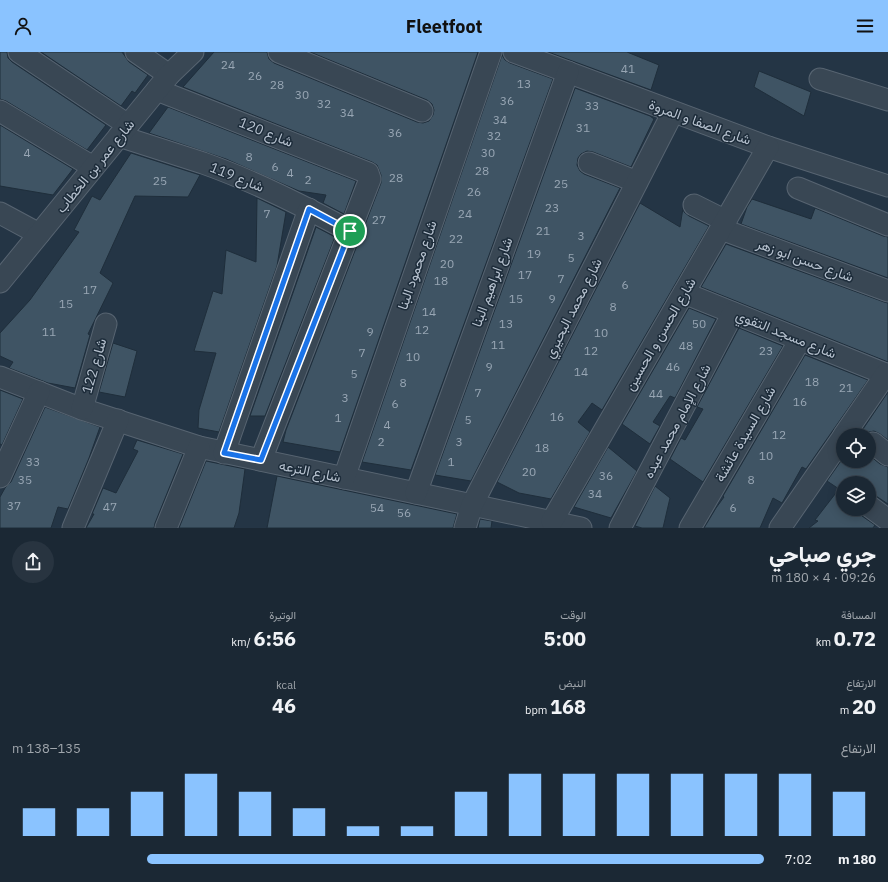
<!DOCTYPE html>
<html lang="ar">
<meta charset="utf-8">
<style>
:root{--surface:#1b2834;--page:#283440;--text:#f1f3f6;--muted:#a0a6ac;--line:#39444f;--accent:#8ac3ff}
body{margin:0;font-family:"IBM Plex Sans",Vazirmatn,sans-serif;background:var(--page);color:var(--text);direction:rtl;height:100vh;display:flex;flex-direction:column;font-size:15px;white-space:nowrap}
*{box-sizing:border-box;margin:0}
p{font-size:13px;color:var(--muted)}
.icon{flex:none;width:22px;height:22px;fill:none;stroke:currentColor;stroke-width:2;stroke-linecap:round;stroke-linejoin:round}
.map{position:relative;height:476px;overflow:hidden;direction:ltr}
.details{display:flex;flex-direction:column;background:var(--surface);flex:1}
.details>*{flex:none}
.controls{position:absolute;left:836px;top:376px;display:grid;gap:8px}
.controls a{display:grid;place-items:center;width:40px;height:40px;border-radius:50%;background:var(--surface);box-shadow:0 2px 10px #0003,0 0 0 1px var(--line);font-size:20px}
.pin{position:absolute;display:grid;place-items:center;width:34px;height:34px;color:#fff;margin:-17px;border:2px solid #fff;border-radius:50%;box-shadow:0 1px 4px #0007}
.round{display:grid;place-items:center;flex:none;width:42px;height:42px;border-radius:21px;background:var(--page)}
.overview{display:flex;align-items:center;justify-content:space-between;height:68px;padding:0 12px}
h1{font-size:22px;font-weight:800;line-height:30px}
.stats{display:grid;grid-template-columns:repeat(3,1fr);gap:6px;height:68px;padding:4px 12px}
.stats div{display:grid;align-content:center}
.stats b{font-size:20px;font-weight:800}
.stats small{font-size:11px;font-weight:400}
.stats p{font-size:11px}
.chart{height:112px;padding:8px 12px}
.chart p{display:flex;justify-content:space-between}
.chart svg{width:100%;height:72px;margin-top:4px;stroke:var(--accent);stroke-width:6}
ul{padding:0 12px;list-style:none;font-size:13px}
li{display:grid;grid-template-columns:64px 48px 1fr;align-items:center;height:30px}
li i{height:10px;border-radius:5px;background:var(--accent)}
header{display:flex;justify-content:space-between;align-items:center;height:52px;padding:0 12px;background:var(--accent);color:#111;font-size:18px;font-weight:800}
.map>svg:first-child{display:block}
.building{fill:#3f5464;stroke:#1f2e3b}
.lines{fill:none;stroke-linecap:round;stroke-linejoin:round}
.street-casing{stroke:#576471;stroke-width:23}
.street{stroke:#394754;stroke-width:21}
.route-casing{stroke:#fff;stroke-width:8}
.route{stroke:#1a73e8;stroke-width:5}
.labels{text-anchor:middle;stroke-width:3;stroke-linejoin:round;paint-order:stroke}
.number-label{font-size:12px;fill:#98a6b4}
.street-label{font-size:14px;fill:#b6c1ce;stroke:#1d2c3a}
</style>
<header><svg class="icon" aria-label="menu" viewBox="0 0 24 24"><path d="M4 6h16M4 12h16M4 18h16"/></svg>Fleetfoot<svg class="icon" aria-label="person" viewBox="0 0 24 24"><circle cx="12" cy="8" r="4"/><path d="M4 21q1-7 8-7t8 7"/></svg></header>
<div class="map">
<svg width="888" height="476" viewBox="0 0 888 476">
<rect width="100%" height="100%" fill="#243545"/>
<g class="building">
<polygon points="0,0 7,0 8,6 12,10 106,73 87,98 6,49 0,47"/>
<polygon points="41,0 122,0 129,10 148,23 135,41 132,39 121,54"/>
<polygon points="214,0 267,0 269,7 274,11 417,70 423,71 429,69 433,63 434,58 432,52 427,48 310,0 478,0 340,400 283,390 286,378 381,131 381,123 377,113 372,110 183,35"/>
<polygon points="548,0 627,0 659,13 651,38"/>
<polygon points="502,3 505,8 510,11 553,27 411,418 362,410"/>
<polygon points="759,19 811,40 804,64 754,35"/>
<polygon points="575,36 650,64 654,67 631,115 593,100 587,99 581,102 578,106 577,113 580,119 584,122 620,136 471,429 435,423"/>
<polygon points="168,55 356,129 344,162 323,151 326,143 299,139 226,107 149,81"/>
<polygon points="0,73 73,117 53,143 0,134"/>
<polygon points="131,101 200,123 188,145 135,144 100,221 113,231 88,282 90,283 75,336 48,331 9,316 13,310 0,304 0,281 30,248 79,180 74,178 92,144 100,148"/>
<polygon points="257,146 286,160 277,214 219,380 198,376 199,358 216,301 194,299 213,239 222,242 226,198 256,210"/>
<polygon points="752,147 811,167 815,156 883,184 888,185 888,226 741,172 747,155"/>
<polygon points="640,151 680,175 683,156 684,160 689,164 709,174 602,358 592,351 578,370 590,380 551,447 519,441 497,430"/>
<polygon points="316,175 335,185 265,364 250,364"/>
<polygon points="726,192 884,250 888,251 888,310 701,235"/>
<polygon points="689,256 716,267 675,346 670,344 653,370 660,374 650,392 622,372"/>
<polygon points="739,276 783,294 703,430 670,407 681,386 685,388 703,357 697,355"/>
<polygon points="113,291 137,299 125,345 99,340"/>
<polygon points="805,303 868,328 806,417 802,415 782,451 773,446 760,476 704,476 716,456 724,445 723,444"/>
<polygon points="0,338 23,347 2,393 0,392"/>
<polygon points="888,340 888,388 880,382 874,379 869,380 864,383 859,383"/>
<polygon points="45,355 100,375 89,406 68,457 58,455 51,476 0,476 0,445 5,436 11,430"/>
<polygon points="137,388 183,402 155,471 154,476 86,476 94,462 92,462 103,436 116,441 138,399 133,397"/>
<polygon points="608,395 637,419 611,466 574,455"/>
<polygon points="869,403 880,412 888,415 888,452 876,444 869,442 869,431 843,431 843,457 858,457 862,464 875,473 873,476 809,476 818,469 815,468 839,437 827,429 843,406 843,409 869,409"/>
<polygon points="206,409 245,417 239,461 234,476 179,476"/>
<polygon points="277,424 457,462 453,476 267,476"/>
<polygon points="655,434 670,446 663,476 642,476 635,474"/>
<polygon points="480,467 492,469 491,476 478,476"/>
</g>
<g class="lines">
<defs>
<g id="street">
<polyline points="19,0 128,73"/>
<polyline points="136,0 169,23"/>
<polyline points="279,0 422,59"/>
<polyline points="514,0 768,95 888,134"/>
<polyline points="820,27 888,48"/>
<polyline points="157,38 368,121 370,127 261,408"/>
<polyline points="0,59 93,115"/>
<path d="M 119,84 C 147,93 175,102 203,111 C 254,129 303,154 350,179"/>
<polyline points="589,111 637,130"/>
<polyline points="798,136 888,173"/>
<polyline points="694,153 726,169"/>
<polyline points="0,161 39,182"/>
<polyline points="721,177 888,239"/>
<polyline points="0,230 169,23 193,0"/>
<polyline points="684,241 888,323"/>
<polyline points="0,325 82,357 199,395 581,476"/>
<polyline points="82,357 106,272"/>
<polyline points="844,383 886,322"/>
<polyline points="873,391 888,403"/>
<polyline points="224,401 309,157"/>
<polyline points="0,425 39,340"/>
<polyline points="344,426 491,0"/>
<polyline points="416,441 568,20"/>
<polyline points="869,454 888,468"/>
<polyline points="552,469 768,95"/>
<polyline points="73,476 118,368"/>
<polyline points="166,476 199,395"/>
<polyline points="465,476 472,453 673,60"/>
<polyline points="620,476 733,261"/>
<polyline points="690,476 800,288"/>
<polyline points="780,476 843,385"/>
</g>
</defs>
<use href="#street" class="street-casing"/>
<use href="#street" class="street"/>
</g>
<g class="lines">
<defs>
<polygon id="route" points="309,157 350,179 261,408 224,401"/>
</defs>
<use href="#route" class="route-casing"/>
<use href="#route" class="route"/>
</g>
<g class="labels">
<g class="number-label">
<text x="228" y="17">24</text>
<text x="628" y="21">41</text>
<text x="255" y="28">26</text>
<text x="524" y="36">13</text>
<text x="277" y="37">28</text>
<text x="302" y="47">30</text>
<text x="507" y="53">36</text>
<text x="324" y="56">32</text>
<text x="592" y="58">33</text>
<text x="347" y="65">34</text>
<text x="500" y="72">34</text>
<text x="583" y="80">31</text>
<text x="395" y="85">36</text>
<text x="494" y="88">32</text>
<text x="27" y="105">4</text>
<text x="488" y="105">30</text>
<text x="249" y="109">8</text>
<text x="275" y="119">6</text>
<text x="482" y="123">28</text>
<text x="290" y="125">4</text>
<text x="396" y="130">28</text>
<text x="308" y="132">2</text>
<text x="160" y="133">25</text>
<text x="561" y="136">25</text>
<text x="474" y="144">26</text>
<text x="552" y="160">23</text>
<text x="267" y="166">7</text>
<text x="465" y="166">24</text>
<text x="379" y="172">27</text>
<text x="543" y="183">21</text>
<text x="581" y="188">3</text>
<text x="456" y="191">22</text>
<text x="534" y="206">19</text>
<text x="571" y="210">5</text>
<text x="447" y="216">20</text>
<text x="525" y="227">17</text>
<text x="561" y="231">7</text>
<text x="441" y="233">18</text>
<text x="625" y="237">6</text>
<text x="90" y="242">17</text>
<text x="516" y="251">15</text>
<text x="552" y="251">9</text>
<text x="66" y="256">15</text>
<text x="613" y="259">8</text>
<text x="429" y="264">14</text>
<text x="506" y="276">13</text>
<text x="699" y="276">50</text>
<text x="422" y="282">12</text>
<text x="49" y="284">11</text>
<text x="370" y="284">9</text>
<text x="601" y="285">10</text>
<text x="498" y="297">11</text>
<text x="686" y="298">48</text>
<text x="591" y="303">12</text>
<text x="766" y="303">23</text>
<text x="362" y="305">7</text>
<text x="413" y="309">10</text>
<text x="489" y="319">9</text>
<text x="673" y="319">46</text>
<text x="581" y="324">14</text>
<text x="354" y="326">5</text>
<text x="812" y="334">18</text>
<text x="403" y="335">8</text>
<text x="846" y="340">21</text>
<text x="478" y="345">7</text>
<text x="656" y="346">44</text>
<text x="345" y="350">3</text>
<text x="800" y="354">16</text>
<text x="395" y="356">6</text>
<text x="557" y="369">16</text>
<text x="338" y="370">1</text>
<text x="468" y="372">5</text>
<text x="387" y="377">4</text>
<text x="779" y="387">12</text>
<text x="381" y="394">2</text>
<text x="459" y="394">3</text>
<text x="542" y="400">18</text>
<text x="766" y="408">10</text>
<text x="33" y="414">33</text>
<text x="451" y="414">1</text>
<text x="529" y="424">20</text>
<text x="606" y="428">36</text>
<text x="25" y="432">35</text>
<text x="751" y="432">8</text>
<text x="595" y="446">34</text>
<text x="14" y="458">37</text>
<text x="110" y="459">47</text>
<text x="377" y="460">54</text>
<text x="733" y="460">6</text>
<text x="404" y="465">56</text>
</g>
<g class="street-label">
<text transform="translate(700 70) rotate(20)" y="5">شارع الصفا و المروة</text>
<text transform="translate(266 80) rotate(22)" y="5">شارع 120</text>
<text transform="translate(95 114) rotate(-51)" y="5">شارع عمر بن الخطاب</text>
<text transform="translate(237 125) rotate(22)" y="5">شارع 119</text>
<text transform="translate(805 208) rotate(20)" y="5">شارع حسن ابو زهر</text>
<text transform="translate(417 213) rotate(-71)" y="5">شارع محمود البنا</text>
<text transform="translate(492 230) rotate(-70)" y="5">شارع ابراهيم البنا</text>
<text transform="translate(573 256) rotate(-63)" y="5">شارع محمد البحيري</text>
<text transform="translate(660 282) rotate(-60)" y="5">شارع الحسن و الحسين</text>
<text transform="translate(786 282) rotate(22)" y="5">شارع مسجد التقوي</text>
<text transform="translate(94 314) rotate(-74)" y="5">شارع 122</text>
<text transform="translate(677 369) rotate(-62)" y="5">شارع الإمام محمد عبده</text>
<text transform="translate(745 382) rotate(-60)" y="5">شارع السيدة عائشة</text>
<text transform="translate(310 419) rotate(12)" y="5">شارع الترعه</text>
</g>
</g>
</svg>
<div class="controls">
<a><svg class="icon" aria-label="locate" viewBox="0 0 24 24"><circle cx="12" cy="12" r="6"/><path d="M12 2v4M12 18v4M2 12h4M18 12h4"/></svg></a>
<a><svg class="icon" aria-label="layers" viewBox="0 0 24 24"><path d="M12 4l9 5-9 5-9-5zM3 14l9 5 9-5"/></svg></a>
</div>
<div class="pin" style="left:350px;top:179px;background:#1e9e55"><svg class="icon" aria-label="arrive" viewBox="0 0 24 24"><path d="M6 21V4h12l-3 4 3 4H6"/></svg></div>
</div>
<section class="details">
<div class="overview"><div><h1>جري صباحي</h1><p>09:26 · 4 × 180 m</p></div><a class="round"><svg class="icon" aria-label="share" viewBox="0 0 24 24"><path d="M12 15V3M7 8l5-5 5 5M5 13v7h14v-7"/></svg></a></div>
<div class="stats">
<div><p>المسافة</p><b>0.72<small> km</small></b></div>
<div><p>الوقت</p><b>5:00</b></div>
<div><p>الوتيرة</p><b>6:56<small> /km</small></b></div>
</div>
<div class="stats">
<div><p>الارتفاع</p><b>20<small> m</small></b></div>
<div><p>النبض</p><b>168<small> bpm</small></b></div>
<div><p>kcal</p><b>46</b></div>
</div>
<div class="chart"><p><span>الارتفاع</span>135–138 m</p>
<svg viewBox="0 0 160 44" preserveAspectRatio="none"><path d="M5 44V27M15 44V27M25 44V17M35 44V6M45 44V17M55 44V27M65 44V38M75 44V38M85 44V17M95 44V6M105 44V6M115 44V6M125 44V6M135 44V6M145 44V6M155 44V17"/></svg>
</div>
<ul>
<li><b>180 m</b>7:02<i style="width:82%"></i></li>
</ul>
</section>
